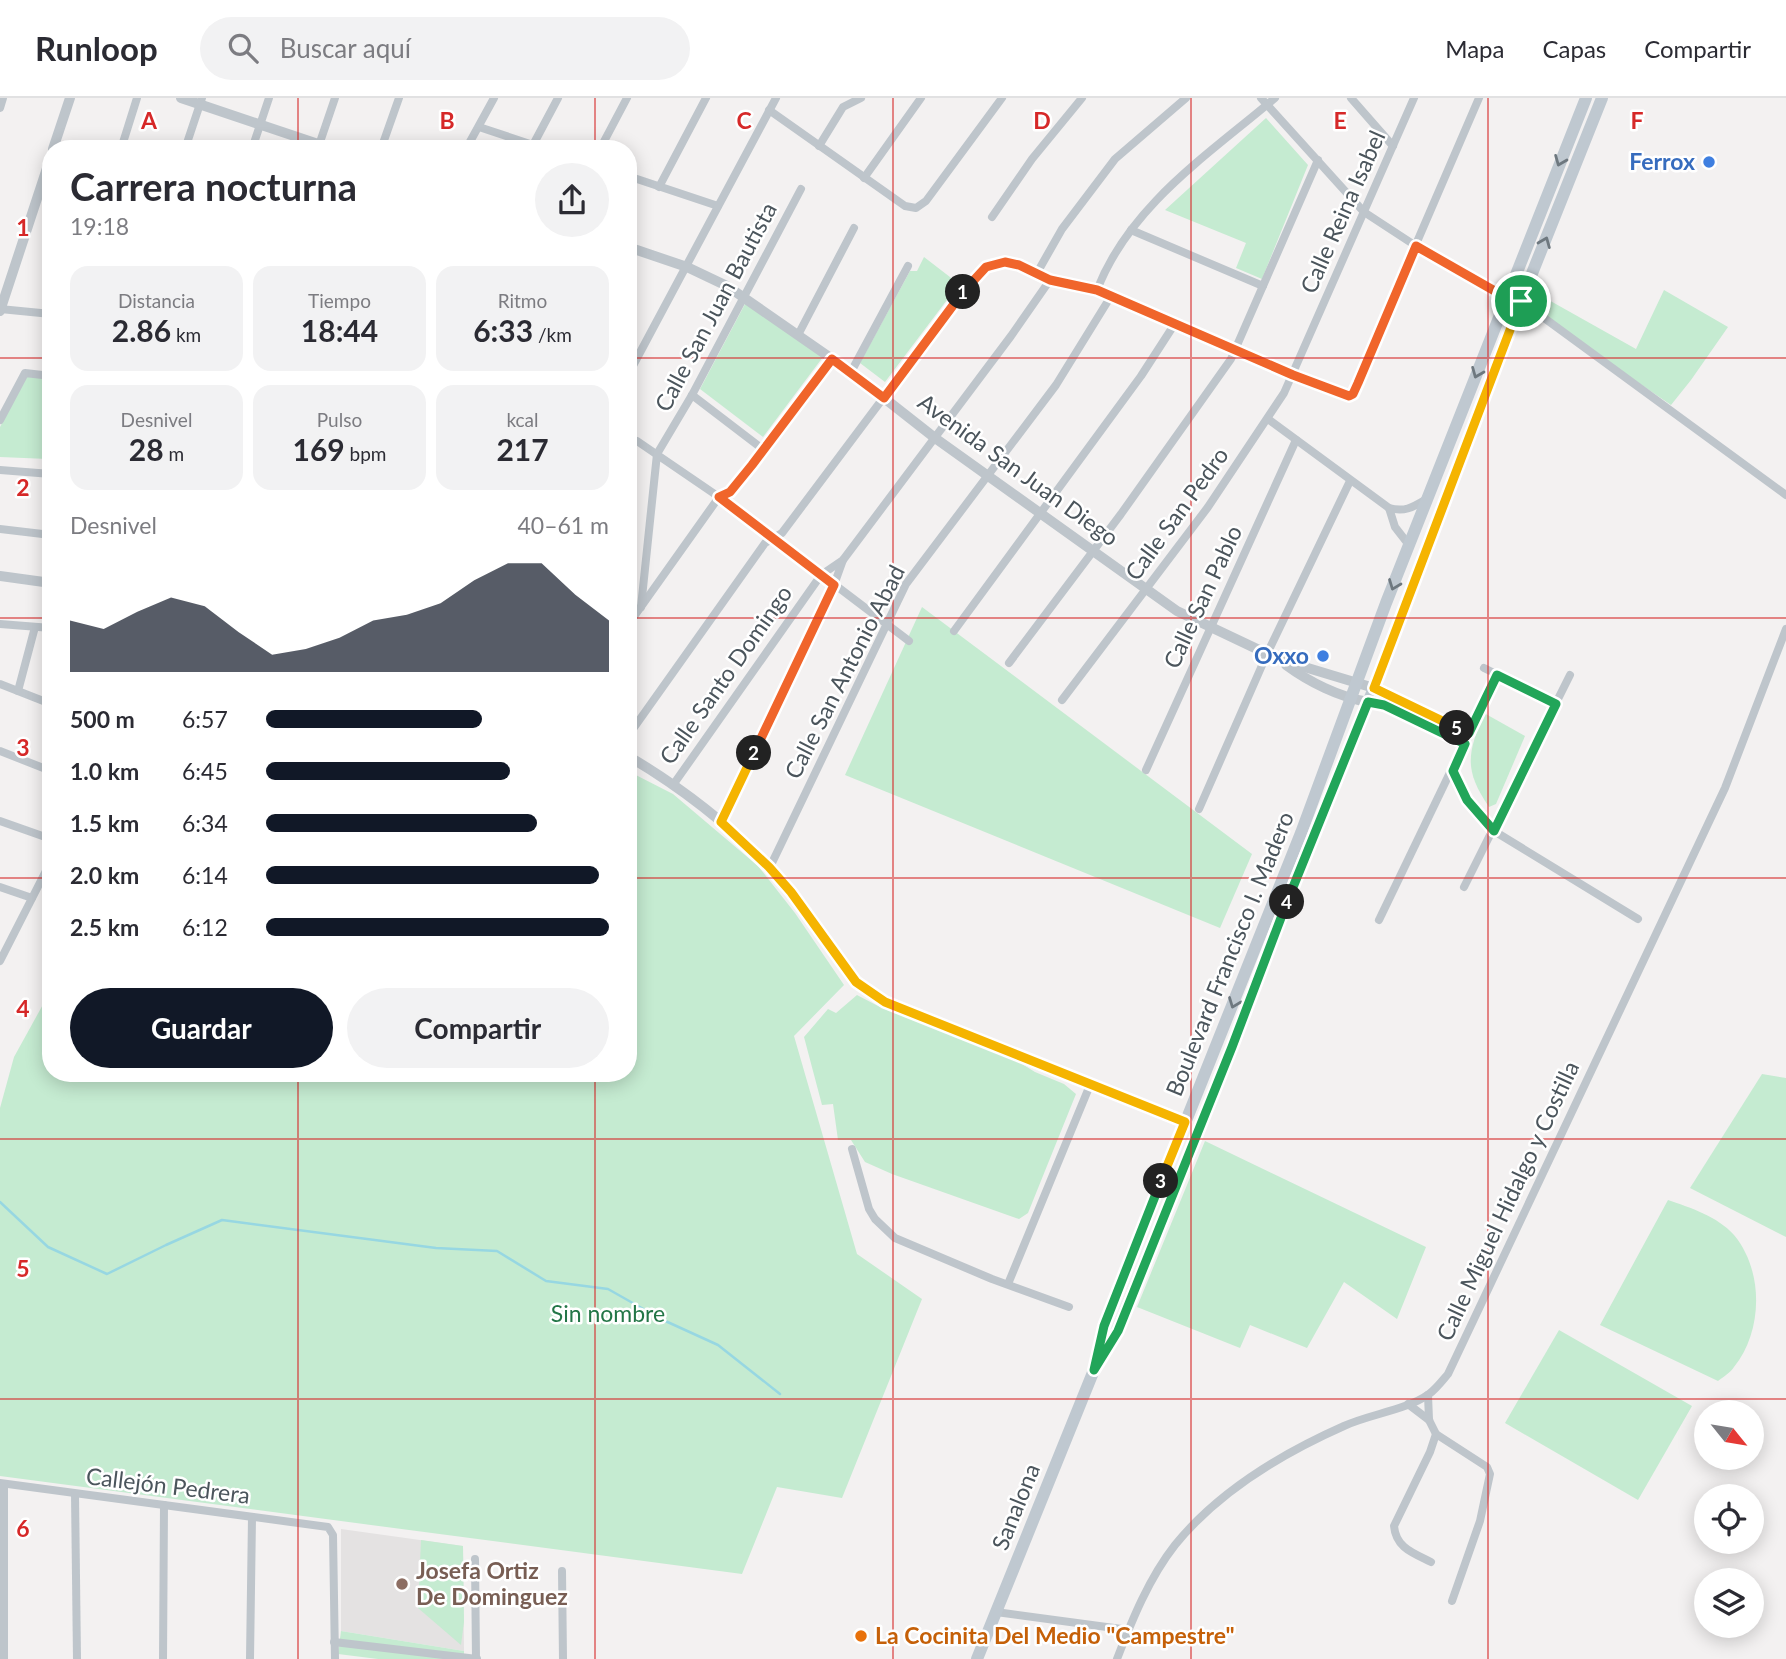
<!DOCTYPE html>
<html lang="es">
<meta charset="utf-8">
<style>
:root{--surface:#fff;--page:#f2f2f3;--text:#2b2b33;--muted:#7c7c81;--line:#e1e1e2;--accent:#111827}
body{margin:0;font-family:Lato,sans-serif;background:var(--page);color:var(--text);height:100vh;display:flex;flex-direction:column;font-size:26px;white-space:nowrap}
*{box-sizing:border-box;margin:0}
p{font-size:23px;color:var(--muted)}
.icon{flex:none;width:38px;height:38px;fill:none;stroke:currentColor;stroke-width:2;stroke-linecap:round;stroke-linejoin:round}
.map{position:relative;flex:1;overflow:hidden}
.details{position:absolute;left:42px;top:42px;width:595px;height:942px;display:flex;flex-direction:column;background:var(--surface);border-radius:28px;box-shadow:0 4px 18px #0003}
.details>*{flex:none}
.needle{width:46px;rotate:120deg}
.buttons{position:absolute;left:1694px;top:1302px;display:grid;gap:14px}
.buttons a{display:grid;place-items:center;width:70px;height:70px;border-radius:50%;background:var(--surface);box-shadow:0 4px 18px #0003;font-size:35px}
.pin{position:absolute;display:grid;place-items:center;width:60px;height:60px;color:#fff;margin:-30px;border:4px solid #fff;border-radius:50%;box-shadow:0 2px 7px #0007}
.km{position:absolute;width:35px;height:35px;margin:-18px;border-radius:50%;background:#222;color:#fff;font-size:19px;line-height:35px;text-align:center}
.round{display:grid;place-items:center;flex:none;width:74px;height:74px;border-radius:37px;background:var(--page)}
.headline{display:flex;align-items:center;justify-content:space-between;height:119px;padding:0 28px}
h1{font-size:38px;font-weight:700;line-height:52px}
.stats{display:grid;grid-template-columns:repeat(3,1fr);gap:10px;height:119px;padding:7px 28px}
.stats div{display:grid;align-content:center;border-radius:18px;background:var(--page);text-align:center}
.stats b{font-size:30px;font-weight:700}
.stats small{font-size:19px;font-weight:400}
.stats p{font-size:19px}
.chart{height:196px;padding:14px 28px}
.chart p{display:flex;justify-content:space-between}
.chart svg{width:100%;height:126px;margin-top:7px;fill:var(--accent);opacity:.7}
.button{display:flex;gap:14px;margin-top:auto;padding:14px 28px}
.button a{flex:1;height:80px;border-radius:42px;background:var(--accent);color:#fff;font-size:28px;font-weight:700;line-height:80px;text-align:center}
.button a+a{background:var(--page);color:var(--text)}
ul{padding:0 28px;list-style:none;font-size:23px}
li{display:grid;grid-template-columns:112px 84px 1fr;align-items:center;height:52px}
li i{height:18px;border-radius:9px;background:var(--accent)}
header{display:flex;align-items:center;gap:42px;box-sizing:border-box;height:98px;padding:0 35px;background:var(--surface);border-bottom:2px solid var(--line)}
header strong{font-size:33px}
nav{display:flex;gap:38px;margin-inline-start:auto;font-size:24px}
.search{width:490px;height:63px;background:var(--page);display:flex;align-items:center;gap:18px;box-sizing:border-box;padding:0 24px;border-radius:38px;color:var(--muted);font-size:26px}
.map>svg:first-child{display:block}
.education{fill:#e4e2e2}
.green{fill:#c5ebd1}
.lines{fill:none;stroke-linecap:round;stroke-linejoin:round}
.stream{stroke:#97d7e2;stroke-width:2.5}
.minor{stroke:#bec5cb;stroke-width:8}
.tertiary{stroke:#bec5cb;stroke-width:10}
.secondary{stroke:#bfc8d0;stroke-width:12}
.oneway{stroke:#6e787f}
.split-1-casing{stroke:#fff;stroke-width:14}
.split-2-casing{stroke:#fff;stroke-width:14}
.split-3-casing{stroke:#fff;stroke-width:14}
.split-4-casing{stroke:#fff;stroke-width:14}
.split-5-casing{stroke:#fff;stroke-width:14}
.split-6-casing{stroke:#fff;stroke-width:14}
.split-1{stroke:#f0652b;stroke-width:9}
.split-2{stroke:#f0652b;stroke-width:9}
.split-3{stroke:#f5b400;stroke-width:9}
.split-4{stroke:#22a559;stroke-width:9}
.split-5{stroke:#22a559;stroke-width:9}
.split-6{stroke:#f5b400;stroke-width:9}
.grid{fill:none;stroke:#d62828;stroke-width:2;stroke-opacity:0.55}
.shop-dot{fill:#3f7fe0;stroke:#fff;stroke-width:2.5}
.education-dot{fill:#8d6e63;stroke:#fff;stroke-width:2.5}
.food-dot{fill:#e8710a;stroke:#fff;stroke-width:2.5}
.labels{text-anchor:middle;stroke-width:5;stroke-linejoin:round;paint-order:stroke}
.shop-label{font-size:23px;font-weight:bold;fill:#366cbe;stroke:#fff;text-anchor:end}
.street-label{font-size:23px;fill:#4b555c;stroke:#fff}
.park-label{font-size:23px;fill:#237647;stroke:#fff}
.education-label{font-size:23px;font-weight:bold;fill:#785e54;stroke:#fff;text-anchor:start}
.food-label{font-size:23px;font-weight:bold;fill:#c56008;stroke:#fff;text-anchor:start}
.grid-label{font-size:23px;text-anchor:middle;font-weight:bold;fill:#d62828;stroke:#fff;stroke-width:5;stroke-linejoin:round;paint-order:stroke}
</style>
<header>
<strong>Runloop</strong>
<div class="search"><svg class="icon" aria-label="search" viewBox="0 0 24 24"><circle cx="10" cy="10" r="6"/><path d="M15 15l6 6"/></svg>Buscar aquí</div>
<nav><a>Mapa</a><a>Capas</a><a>Compartir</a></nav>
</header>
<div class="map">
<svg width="1786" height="1561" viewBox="0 0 1786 1561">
<rect width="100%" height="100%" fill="#f3f1f1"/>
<polygon class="education" points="341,1431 463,1448 464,1553 341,1533"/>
<g class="green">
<polygon points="1266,20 1308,67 1262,181 1236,170 1246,145 1165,112"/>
<polygon points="924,159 959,186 885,284 860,265 910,173 917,173"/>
<polygon points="1664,192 1728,229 1691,282 1671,307 1532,212 1538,196 1636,251"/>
<polygon points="746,204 823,259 763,339 700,291"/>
<polygon points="25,276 51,279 51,332 48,361 0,359 0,329"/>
<polygon points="922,509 1252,756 1220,830 845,677"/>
<path d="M 1484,615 L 1525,638 L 1496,706 L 1489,709 C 1463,671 1468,655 1484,615 Z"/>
<polygon points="628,673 673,696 758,768 795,815 844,887 794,938 857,1156 922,1201 842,1400 777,1389 742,1476 0,1378 0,1010 14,959 51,892 51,975 628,975"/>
<polygon points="857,897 880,909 1004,955 1035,974 1064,986 1076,996 1028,1115 1019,1121 892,1076 865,1064 851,1042 838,1042 833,1006 822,1007 804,939 828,911 836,915"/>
<polygon points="1762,976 1786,980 1786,1139 1690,1090"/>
<polygon points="1205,1043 1426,1149 1397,1221 1344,1184 1307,1250 1250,1227 1240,1250 1137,1209"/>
<path d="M 1668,1102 C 1691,1110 1717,1118 1734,1137 C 1764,1173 1763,1233 1734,1269 C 1730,1275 1723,1279 1718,1283 L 1600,1227 Z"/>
<polygon points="1559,1232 1692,1308 1638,1402 1505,1325"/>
<polygon points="421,1442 463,1448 464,1524 461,1547 418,1510"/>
<polygon points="341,1533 464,1553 464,1561 378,1561 338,1556"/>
</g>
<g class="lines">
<polyline class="stream" points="0,1104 48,1149 107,1176 166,1147 222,1122 436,1150 497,1153 546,1183 608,1191 661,1221 718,1247 780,1296"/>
<g class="minor">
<polyline points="1261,0 1364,114 1416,148 1507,200 1521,203 1786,397"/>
<polyline points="1351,0 1393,48"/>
<polyline points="0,10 3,0"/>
<polyline points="769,12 905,108 916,110 926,103 1002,0"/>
<polyline points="479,29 545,51"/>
<polyline points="533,47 558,0"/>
<polyline points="819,48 843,9 861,0"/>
<polyline points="318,50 335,0"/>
<polyline points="121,51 137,0"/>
<polyline points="185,51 202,0"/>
<polyline points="252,51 269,0"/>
<polyline points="381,51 399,0"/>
<polyline points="466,51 494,0"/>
<polyline points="600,51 627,0"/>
<polyline points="628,78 718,108"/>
<polyline points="864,80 921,0"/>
<polyline points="659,89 706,0"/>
<polyline points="992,119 1032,61 1082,0"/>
<polyline points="1131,132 1263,188"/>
<polyline points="1037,175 1062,131 1115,61 1186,0"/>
<path d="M 1097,192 C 1130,107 1208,57 1275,0"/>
<polyline points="0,211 51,216"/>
<polyline points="798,237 854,130"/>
<polyline points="851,274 908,168"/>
<polyline points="628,277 776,0"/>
<polyline points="692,297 764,352"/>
<path d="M 1268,321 L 1389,410 C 1404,414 1412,410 1425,402"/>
<polyline points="0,322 25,275 51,278"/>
<polyline points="628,340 637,343 719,399 909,543"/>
<polyline points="0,372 51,376"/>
<polyline points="1389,410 1395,429 1409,447"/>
<polyline points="0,431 51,437"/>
<polyline points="641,509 657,356 692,297 801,91"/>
<polyline points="0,526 51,530"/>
<polyline points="628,527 719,399 730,394 752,367 832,261"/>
<polyline points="954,533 1141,278 1174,227"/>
<polyline points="1009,565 1121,416 1231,261 1318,62"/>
<polyline points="1484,570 1556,606"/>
<polyline points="0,586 51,606"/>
<polyline points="1374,590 1469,635"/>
<polyline points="18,593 35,529"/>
<polyline points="1062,602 1208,409 1284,295 1414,0"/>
<polyline points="1368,604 1384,607 1465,646"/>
<polyline points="628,638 765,445 782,435 962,195 986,169 1005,165 1019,167 1050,182 1097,192 1344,297 1351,297 1479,0"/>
<polyline points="0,653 51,673"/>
<polyline points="1146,672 1296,342"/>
<polyline points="1453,673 1467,702 1494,733 1638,821"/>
<polyline points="673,687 821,477 843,462 1011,238 1050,182"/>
<polyline points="1199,711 1267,556 1350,383"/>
<polyline points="0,723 51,741"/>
<polyline points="721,724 834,487 843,462"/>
<polyline points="770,769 906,486 1056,287 1111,198"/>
<polyline points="0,789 32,800"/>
<polyline points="1464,789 1570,577"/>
<polyline points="1379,822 1497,577"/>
<polyline points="0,863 51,763"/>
<polyline points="852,1051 869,1111 875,1121 895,1140 992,1181 1069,1209"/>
<polyline points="1008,1186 1090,987"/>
<path d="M 1428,1297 L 1429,1322 L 1436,1336 L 1430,1354 L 1394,1428 C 1396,1450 1413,1455 1431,1464"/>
<polyline points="1408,1306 1429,1322"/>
<polyline points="1436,1336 1487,1369 1490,1376 1480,1423 1452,1503"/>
<polyline points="0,1385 328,1429 333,1437 335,1561"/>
<polyline points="4,1386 4,1561"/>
<polyline points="75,1396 77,1561"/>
<polyline points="475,1461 476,1561"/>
<polyline points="562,1473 563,1561"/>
<polyline points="996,1514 1129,1532"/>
<polyline points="334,1544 477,1561"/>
<polyline points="163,1561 164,1407"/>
<polyline points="250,1561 252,1419"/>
<path d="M 1117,1561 C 1132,1522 1149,1480 1175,1447 C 1218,1394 1283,1355 1344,1328 C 1370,1316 1407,1312 1429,1296 C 1436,1291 1442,1283 1448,1276 L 1725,690 L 1786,531"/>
</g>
<g class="tertiary">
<polyline points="181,0 333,51"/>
<polyline points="53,51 70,0"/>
<polyline points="628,149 687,169 727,188 851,274 935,340 1177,513 1278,561 1374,590"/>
<polyline points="0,213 51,58"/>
<polyline points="0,478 51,485"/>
<path d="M 1286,567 C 1309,584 1339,599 1368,604"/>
<path d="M 628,658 C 679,688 728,726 769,768 C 802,802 828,846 856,884 C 887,909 925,921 961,936 C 1035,967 1110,995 1185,1024"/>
</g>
<g class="secondary">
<polyline points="1096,1262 1104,1228 1301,735 1386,505 1586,0"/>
<polyline points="977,1561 1094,1272 1117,1233 1232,949 1313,738 1374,590 1521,203 1602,0"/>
</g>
</g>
<defs><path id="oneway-chevron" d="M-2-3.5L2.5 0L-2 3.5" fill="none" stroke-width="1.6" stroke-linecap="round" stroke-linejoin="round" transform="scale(1.75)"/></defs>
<g class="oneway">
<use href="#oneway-chevron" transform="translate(1560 63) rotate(112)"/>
<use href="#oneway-chevron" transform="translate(1545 144) rotate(-68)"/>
<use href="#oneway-chevron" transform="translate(1477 275) rotate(112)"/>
<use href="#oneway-chevron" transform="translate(1394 487) rotate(111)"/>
<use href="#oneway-chevron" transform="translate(1234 905) rotate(111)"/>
</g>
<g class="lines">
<defs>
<polyline id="split-1" points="963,194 986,169 1005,164 1019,167 1050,182 1097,192 1293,277 1349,298 1353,296 1358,285 1416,148 1507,200 1521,203"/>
<polyline id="split-2" points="754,655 834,487 719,399 730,394 752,367 832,261 884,300 963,194"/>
<polyline id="split-3" points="754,655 721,724 769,769 791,794 856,884 885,904 1185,1024 1161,1083"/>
<polyline id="split-4" points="1161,1083 1104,1228 1094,1272 1118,1233 1232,949 1287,804"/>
<polyline id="split-5" points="1287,804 1368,604 1384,607 1465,646 1453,673 1467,702 1494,733 1556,606 1497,577 1469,635 1457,630"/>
<polyline id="split-6" points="1457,630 1374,590 1521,203"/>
</defs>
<use href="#split-1" class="split-1-casing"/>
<use href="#split-2" class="split-2-casing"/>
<use href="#split-3" class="split-3-casing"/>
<use href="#split-4" class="split-4-casing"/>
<use href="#split-5" class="split-5-casing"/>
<use href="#split-6" class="split-6-casing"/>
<use href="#split-1" class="split-1"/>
<use href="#split-2" class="split-2"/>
<use href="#split-3" class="split-3"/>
<use href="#split-4" class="split-4"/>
<use href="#split-5" class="split-5"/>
<use href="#split-6" class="split-6"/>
</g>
<path class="grid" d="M 298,0 L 298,51M 595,0 L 595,51M 893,0 L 893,1561M 1191,0 L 1191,1561M 1488,0 L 1488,1561M 0,260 L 51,260M 628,260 L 1786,260M 0,520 L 51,520M 628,520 L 1786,520M 0,780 L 51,780M 628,780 L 1786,780M 298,975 L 298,1561M 595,975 L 595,1561M 0,1041 L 1786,1041M 0,1301 L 1786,1301"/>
<g class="shop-dot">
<circle cx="1709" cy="64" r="7"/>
<circle cx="1323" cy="558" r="7"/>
</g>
<circle class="education-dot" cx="402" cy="1486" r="7"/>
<circle class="food-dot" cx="861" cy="1538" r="7"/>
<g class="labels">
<g class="shop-label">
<text x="1695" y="72">Ferrox</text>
<text x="1309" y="566">Oxxo</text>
</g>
<g class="street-label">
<text transform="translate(1343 114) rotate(-66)" y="8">Calle Reina Isabel</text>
<text transform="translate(716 209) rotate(-62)" y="8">Calle San Juan Bautista</text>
<text transform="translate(1018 372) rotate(36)" y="8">Avenida San Juan Diego</text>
<text transform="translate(1177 416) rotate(-54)" y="8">Calle San Pedro</text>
<text transform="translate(1203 499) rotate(-65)" y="8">Calle San Pablo</text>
<text transform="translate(845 574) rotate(-63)" y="8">Calle San Antonio Abad</text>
<text transform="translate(726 577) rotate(-55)" y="8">Calle Santo Domingo</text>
<text transform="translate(1230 856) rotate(-68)" y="8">Boulevard Francisco I. Madero</text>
<text transform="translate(1508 1103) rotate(-65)" y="8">Calle Miguel Hidalgo y Costilla</text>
<text transform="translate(168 1388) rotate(7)" y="8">Callejón Pedrera</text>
<text transform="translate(1016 1409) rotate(-68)" y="8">Sanalona</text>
</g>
<g class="park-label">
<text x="608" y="1224">Sin nombre</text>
</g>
<g class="education-label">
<text x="416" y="1481">Josefa Ortiz<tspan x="416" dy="26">De Dominguez</tspan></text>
</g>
<g class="food-label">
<text x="875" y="1546">La Cocinita Del Medio "Campestre"</text>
</g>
</g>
<g class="grid-label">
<text x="149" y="31">A</text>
<text x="447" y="31">B</text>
<text x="744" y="31">C</text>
<text x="1042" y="31">D</text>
<text x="1340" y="31">E</text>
<text x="1637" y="31">F</text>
<text x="23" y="138">1</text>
<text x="23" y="398">2</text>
<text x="23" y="658">3</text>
<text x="23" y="919">4</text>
<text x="23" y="1179">5</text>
<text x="23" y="1439">6</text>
</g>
</svg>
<div class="buttons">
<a><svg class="needle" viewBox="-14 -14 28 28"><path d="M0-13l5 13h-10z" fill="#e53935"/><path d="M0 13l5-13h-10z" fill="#7c7c81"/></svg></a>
<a><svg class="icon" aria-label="locate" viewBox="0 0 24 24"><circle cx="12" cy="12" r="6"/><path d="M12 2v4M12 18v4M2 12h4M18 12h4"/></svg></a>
<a><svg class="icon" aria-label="layers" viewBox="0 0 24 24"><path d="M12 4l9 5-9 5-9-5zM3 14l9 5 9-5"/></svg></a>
</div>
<div class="pin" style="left:1521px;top:203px;background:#1e9e55"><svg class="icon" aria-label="arrive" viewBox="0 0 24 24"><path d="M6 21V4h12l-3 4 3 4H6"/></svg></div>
<b class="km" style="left:963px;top:194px">1</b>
<b class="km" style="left:754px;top:655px">2</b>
<b class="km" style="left:1161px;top:1083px">3</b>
<b class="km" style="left:1287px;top:804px">4</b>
<b class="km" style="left:1457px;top:630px">5</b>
<section class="details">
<div class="headline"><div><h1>Carrera nocturna</h1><p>19:18</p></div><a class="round"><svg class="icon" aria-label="share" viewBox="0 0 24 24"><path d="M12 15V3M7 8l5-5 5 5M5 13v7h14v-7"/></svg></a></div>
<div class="stats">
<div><p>Distancia</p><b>2.86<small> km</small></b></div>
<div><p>Tiempo</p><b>18:44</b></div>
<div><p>Ritmo</p><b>6:33<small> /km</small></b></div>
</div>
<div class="stats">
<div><p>Desnivel</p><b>28<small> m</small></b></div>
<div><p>Pulso</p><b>169<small> bpm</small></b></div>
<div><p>kcal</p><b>217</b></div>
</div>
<div class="chart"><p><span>Desnivel</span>40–61 m</p>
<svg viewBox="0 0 160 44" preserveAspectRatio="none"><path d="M0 44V26L10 29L20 23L30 18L40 21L50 30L60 38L70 36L80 32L90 26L100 24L110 20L120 12L130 6L140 6L150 17L160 26V44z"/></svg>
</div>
<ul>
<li><b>500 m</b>6:57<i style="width:63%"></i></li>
<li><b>1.0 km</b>6:45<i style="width:71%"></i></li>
<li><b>1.5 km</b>6:34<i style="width:79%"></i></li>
<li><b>2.0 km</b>6:14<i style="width:97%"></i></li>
<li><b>2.5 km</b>6:12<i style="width:100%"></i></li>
</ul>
<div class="button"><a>Guardar</a><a>Compartir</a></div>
</section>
</div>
